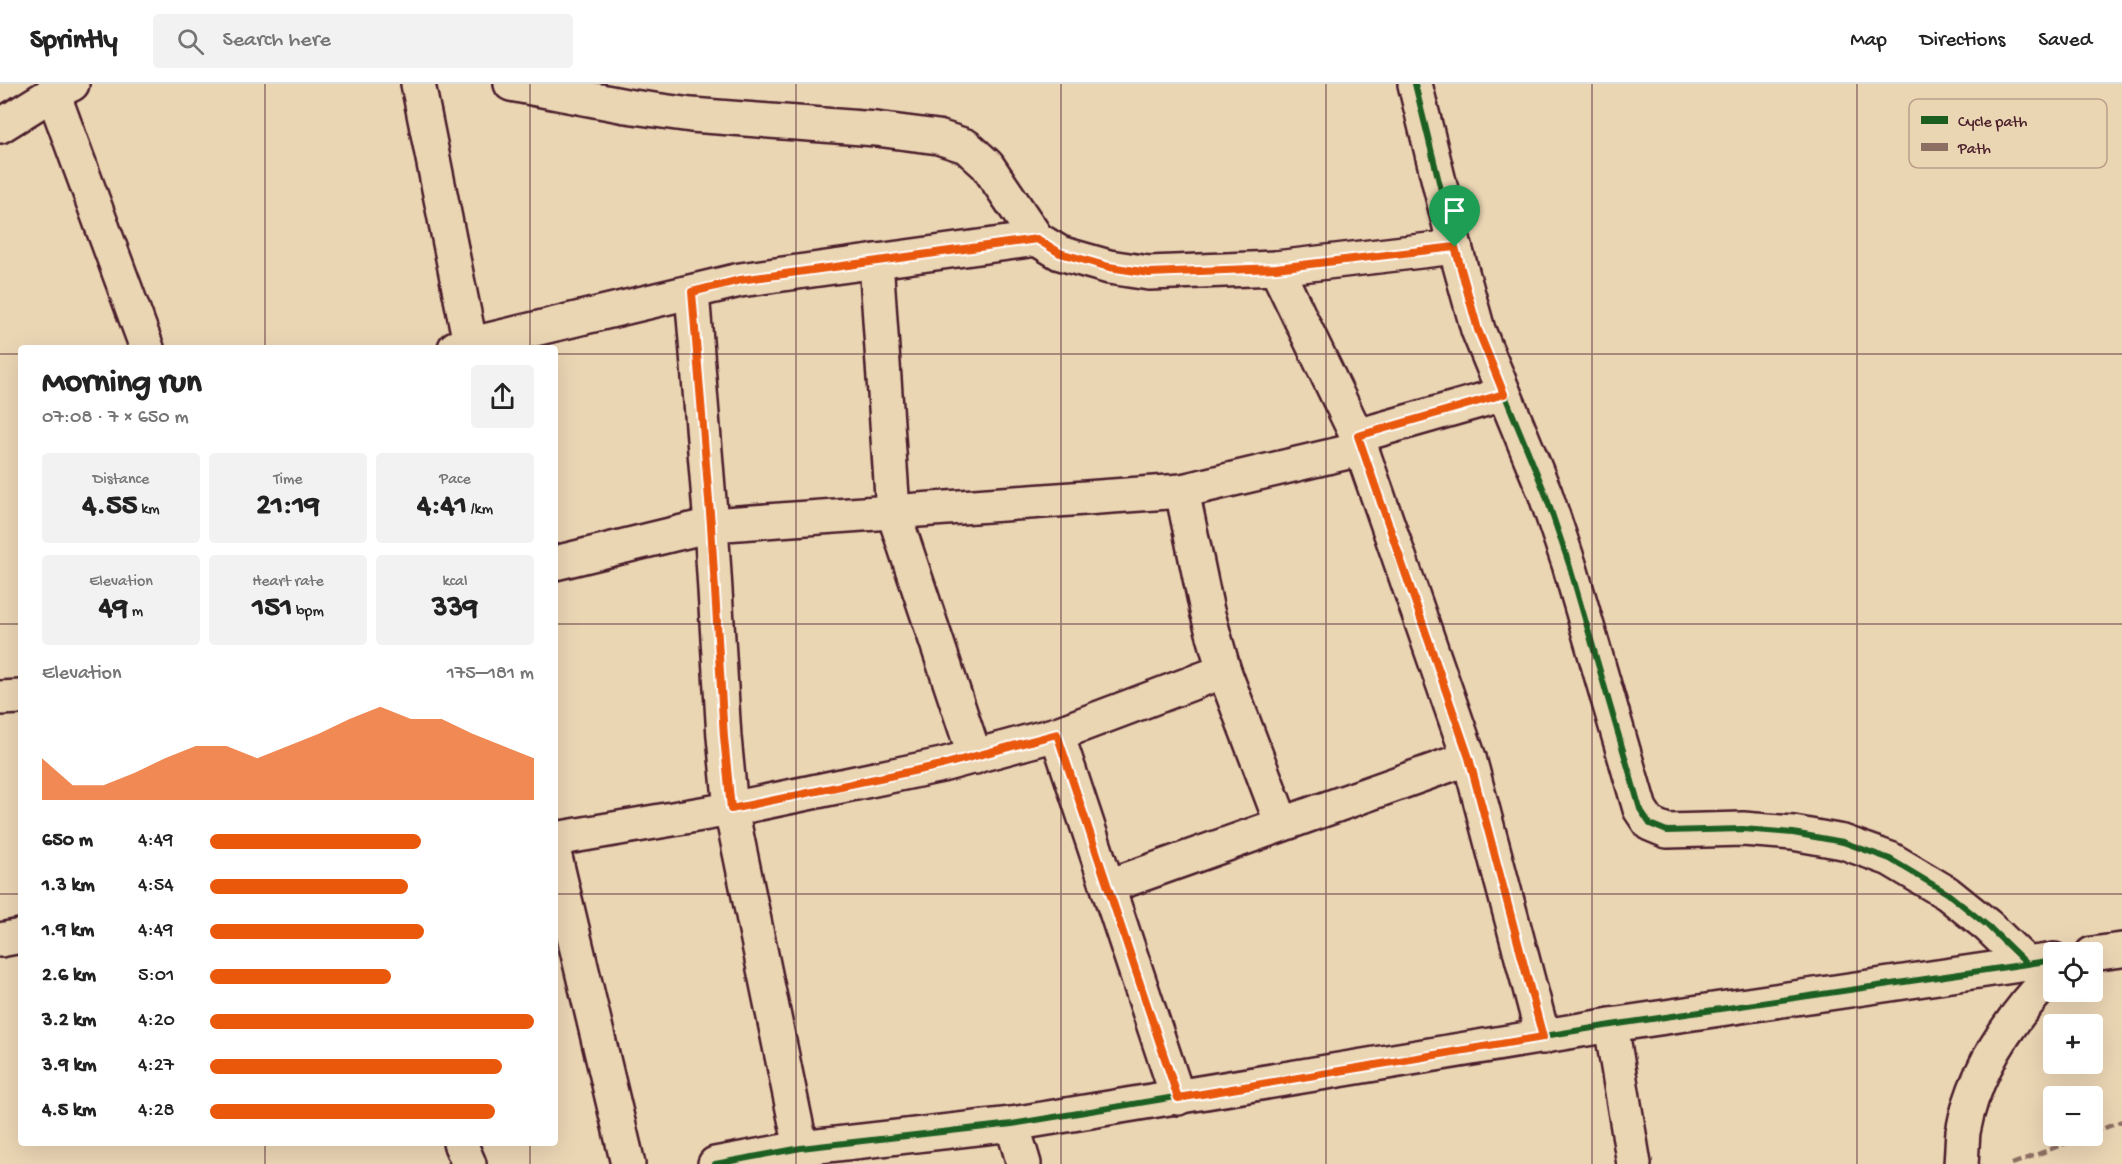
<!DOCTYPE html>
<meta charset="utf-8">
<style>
:root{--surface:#fff;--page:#f2f2f2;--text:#222;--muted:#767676;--line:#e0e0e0;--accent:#ea580c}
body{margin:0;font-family:"Gochi Hand",sans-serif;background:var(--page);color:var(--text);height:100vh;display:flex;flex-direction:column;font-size:22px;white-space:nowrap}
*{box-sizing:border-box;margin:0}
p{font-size:20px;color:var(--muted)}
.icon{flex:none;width:33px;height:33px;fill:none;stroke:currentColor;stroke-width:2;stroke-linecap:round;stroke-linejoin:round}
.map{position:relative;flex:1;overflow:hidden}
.panel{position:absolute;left:18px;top:261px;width:540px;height:801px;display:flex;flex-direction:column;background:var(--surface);border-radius:6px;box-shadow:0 6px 24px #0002}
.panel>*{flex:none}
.fabs{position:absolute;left:2043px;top:858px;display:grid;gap:12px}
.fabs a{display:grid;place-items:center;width:60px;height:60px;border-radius:6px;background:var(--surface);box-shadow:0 6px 24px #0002;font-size:30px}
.pin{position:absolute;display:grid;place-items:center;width:51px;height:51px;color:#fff;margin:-62px -26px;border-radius:50% 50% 50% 0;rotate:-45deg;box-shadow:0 0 6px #0007}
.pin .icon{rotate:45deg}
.round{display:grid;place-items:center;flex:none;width:63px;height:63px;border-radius:6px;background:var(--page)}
.overview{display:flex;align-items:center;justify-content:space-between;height:102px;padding:0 24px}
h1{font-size:33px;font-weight:700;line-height:45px}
.metrics{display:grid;grid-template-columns:repeat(3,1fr);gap:9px;height:102px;padding:6px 24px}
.metrics div{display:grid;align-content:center;border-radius:6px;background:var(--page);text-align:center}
.metrics b{font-size:30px;font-weight:700}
.metrics small{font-size:16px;font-weight:400}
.metrics p{font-size:16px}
.chart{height:168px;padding:12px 24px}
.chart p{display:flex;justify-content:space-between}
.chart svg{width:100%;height:108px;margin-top:6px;fill:var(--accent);opacity:.7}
ul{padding:0 24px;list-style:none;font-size:20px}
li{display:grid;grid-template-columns:96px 72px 1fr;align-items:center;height:45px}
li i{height:15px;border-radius:8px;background:var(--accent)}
header{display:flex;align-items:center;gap:36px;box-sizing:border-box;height:84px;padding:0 30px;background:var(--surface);border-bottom:2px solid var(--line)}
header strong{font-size:28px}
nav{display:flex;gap:33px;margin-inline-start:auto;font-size:21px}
.search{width:420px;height:54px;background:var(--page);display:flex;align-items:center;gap:15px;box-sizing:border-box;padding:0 21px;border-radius:6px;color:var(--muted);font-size:22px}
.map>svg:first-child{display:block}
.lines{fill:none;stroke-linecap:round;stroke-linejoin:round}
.minor-casing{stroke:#4a1f2b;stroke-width:38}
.minor{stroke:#ebd6b4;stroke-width:33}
.quiet{stroke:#8d6e63;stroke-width:4.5;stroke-dasharray:9 4.5;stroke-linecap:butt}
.cycleway-casing{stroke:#ebd6b4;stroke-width:10}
.cycleway{stroke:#1b5e20;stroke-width:6}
.route-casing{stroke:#fff;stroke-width:12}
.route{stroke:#ea580c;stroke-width:8}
.grid{fill:none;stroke:#4a1f2b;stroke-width:1.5;stroke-opacity:0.55}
.key{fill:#ebd6b4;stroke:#bb9f8b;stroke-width:1.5}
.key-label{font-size:16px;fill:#4a1f2b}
</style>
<header>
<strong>Sprintly</strong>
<div class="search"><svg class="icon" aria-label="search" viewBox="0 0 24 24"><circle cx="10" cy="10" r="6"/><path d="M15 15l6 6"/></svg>Search here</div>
<nav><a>Map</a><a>Directions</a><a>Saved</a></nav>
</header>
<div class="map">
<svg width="2122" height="1080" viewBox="0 0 2122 1080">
<rect width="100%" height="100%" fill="#ebd6b4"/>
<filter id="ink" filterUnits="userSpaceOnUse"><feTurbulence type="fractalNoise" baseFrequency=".0167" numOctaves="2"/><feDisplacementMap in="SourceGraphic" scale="12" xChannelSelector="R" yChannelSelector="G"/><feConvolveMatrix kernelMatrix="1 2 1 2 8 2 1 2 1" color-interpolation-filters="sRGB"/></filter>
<g filter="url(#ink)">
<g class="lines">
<defs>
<g id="minor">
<polyline points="418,0 471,264"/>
<polyline points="511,0 626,22 691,31 876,45 938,53 966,62 987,81 1037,155 1060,169 1109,183 1149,189 1276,184 1455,163"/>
<polyline points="1415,0 1455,163 1478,246 1545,409 1569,480 1640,725 1650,740 1667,747 1743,745 1793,749 1843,758 1890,775 1947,809 1988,842 2027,880"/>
<polyline points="53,9 147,264"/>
<polyline points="0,42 53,9 72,0"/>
<polyline points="876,177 893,427 975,673"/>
<polyline points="1276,184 1357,352 1469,674 1543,953"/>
<polyline points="692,208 711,441 724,653 731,725 801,1064"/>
<polyline points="455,264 740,196 1037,155"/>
<polyline points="1357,352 1504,310"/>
<polyline points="1182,407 1207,527 1224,587 1282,740"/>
<polyline points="555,479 711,441 1182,407 1361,365"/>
<polyline points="0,614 21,613"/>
<polyline points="1057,650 1178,1014"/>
<polyline points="555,755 731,725 942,681 1057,650 1224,587"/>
<polyline points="555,773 628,1080"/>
<polyline points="1109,802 1469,674"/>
<polyline points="0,856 21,852"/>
<polyline points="2092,870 2122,866"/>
<polyline points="1611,941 1634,1080"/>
<polyline points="1012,1040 1024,1080"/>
<polyline points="460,1059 469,1080"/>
<polyline points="715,1080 801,1064 1012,1040 1611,941 2054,876"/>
<path d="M 1961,1080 C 1962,1069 1962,1058 1963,1048 C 1974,987 2011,933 2054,889"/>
</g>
</defs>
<use href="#minor" class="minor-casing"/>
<use href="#minor" class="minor"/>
<g class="quiet">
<polyline points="2092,1049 2122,1037"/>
<polyline points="2012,1080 2085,1052"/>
</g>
<defs>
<g id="cycleway">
<polyline points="1415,0 1455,163 1478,246 1545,409 1569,480 1640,725 1650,740 1667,747 1743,745 1793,749 1843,758 1890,775 1947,809 1988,842 2027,880"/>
<polyline points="715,1080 801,1064 1012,1040 1611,941 2054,876"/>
</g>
</defs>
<use href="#cycleway" class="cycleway-casing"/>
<use href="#cycleway" class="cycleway"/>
</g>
</g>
<g class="lines" filter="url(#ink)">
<defs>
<polygon id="route" points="1037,155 1060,169 1109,183 1149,189 1276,184 1455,163 1478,246 1504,310 1358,352 1469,674 1543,953 1178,1014 1057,650 942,681 731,725 724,653 711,441 692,208 740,196"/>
</defs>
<use href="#route" class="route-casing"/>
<use href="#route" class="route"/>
</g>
<path class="grid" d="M 265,0 L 265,264M 530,0 L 530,264M 796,0 L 796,1080M 1061,0 L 1061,1080M 1326,0 L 1326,1080M 1592,0 L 1592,1080M 1857,0 L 1857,1080M 0,270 L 21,270M 555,270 L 2122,270M 0,540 L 21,540M 555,540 L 2122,540M 0,810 L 21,810M 555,810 L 2122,810M 265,1059 L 265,1080M 530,1059 L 530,1080"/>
<rect x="1909" y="15" width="198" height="69" rx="9" class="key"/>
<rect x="1921" y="32" width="27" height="8" fill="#1b5e20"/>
<rect x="1921" y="59" width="27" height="8" fill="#8d6e63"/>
<g class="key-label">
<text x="1958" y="42">Cycle path</text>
<text x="1958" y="69">Path</text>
</g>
</svg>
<div class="fabs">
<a><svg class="icon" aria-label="locate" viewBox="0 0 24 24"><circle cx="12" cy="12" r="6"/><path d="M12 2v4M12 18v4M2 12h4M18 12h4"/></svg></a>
<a>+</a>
<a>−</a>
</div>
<div class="pin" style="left:1455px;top:163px;background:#1e9e55"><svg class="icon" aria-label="arrive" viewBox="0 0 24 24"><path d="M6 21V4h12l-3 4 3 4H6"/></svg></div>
<section class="panel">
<div class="overview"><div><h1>Morning run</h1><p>07:08 · 7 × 650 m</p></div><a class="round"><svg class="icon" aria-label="share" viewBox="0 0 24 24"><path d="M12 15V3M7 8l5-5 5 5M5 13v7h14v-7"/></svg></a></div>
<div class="metrics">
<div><p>Distance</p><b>4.55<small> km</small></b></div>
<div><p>Time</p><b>21:19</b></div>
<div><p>Pace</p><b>4:41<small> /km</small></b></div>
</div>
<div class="metrics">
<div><p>Elevation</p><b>49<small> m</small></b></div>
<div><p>Heart rate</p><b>151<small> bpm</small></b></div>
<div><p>kcal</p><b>339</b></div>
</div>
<div class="chart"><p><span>Elevation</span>175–181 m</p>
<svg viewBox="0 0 160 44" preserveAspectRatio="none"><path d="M0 44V27L10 38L20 38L30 33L40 27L50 22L60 22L70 27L80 22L90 17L100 11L110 6L120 11L130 11L140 17L150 22L160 27V44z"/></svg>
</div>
<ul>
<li><b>650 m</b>4:49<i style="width:65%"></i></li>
<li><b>1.3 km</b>4:54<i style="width:61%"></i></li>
<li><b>1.9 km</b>4:49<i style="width:66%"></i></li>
<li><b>2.6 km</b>5:01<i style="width:56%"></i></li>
<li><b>3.2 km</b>4:20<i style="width:100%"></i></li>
<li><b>3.9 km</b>4:27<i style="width:90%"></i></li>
<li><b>4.5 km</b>4:28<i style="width:88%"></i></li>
</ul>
</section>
</div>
